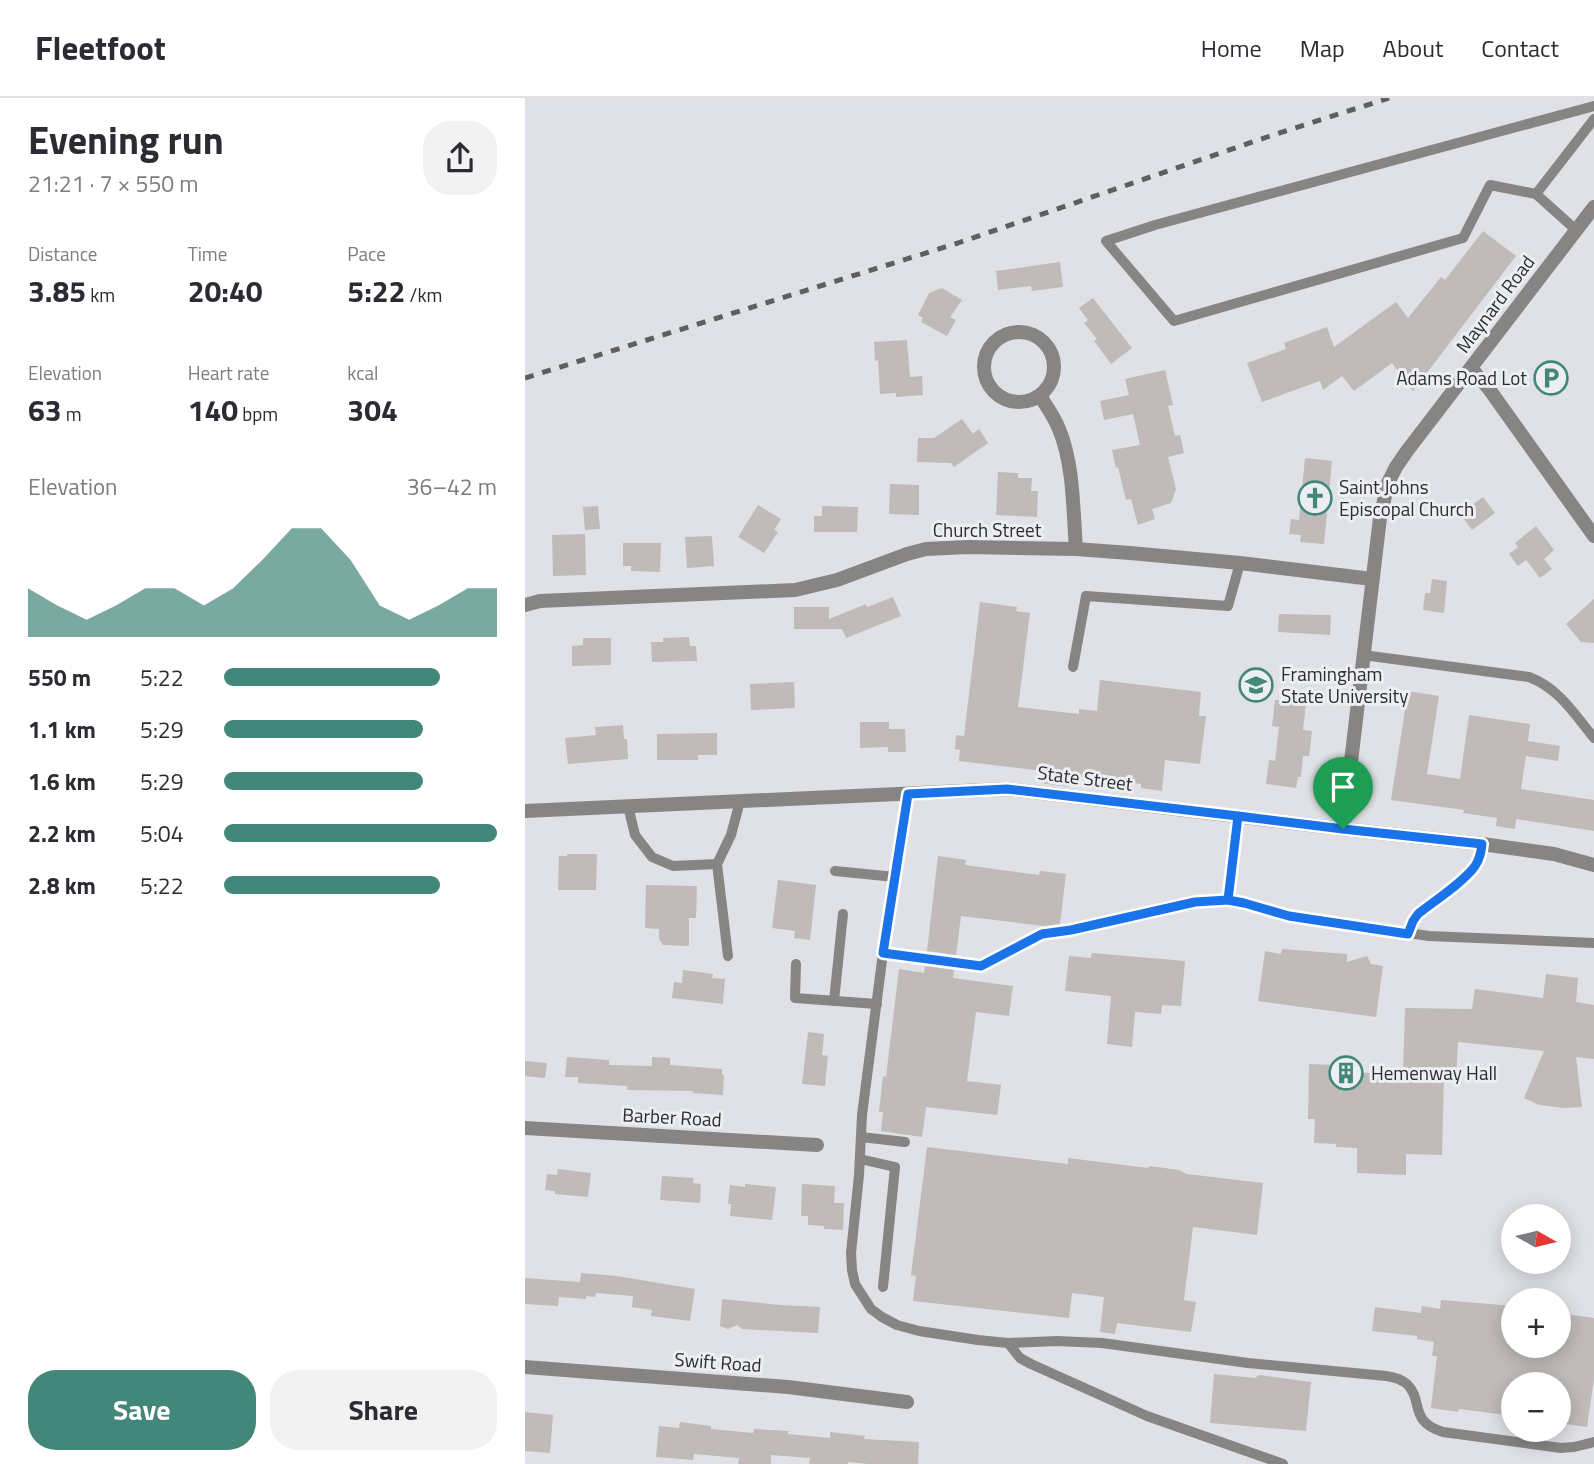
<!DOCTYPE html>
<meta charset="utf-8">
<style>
:root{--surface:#fff;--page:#f2f2f3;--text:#2b2b33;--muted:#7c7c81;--line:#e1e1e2;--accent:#43867a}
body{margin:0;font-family:"Titillium Web",sans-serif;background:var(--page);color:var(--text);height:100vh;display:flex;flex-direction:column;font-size:26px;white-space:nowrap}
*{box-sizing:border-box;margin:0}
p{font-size:23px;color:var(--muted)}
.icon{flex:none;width:38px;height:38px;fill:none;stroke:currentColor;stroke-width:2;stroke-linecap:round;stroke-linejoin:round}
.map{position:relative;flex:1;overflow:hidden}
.drawer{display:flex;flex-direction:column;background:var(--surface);width:525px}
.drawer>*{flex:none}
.needle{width:46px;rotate:98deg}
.tools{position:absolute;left:976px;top:1106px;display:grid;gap:14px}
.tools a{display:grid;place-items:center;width:70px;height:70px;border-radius:50%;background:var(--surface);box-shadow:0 4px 18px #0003;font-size:35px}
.pin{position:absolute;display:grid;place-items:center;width:60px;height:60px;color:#fff;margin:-72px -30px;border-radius:50% 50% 50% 0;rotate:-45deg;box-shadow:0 0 7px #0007}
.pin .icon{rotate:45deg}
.round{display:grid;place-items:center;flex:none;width:74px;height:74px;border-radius:28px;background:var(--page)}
.overview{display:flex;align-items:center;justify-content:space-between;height:119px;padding:0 28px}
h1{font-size:38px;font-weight:700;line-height:52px}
.stats{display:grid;grid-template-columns:repeat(3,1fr);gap:10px;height:119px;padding:7px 28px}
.stats div{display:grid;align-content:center}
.stats b{font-size:30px;font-weight:700}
.stats small{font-size:19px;font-weight:400}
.stats p{font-size:19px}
.chart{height:196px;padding:14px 28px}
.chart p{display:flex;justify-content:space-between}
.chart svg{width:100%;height:126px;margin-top:7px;fill:var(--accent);opacity:.7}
.cta{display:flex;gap:14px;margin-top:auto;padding:14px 28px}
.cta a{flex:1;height:80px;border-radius:28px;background:var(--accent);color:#fff;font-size:28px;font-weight:700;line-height:80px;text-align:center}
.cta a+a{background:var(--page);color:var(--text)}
ul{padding:0 28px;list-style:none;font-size:23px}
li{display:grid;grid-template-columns:112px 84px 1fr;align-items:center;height:52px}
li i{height:18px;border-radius:9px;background:var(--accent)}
header{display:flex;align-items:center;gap:42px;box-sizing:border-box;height:98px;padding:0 35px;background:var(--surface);border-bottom:2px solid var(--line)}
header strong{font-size:33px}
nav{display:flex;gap:38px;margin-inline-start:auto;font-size:24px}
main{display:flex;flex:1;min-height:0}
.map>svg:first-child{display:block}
.building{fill:#c0bab9}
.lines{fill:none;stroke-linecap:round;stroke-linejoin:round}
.service{stroke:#878584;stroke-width:10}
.minor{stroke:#878584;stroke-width:14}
.rail{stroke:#5e5f62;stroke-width:5;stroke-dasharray:9 9;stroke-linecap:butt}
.route-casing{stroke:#fff;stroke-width:14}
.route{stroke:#1a73e8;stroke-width:9}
.labels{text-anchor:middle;stroke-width:6;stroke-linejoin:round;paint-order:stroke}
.street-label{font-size:19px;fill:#2c2d2f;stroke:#eceef3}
.poi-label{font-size:19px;fill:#2c2d2f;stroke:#eceef3;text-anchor:start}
</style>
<header>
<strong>Fleetfoot</strong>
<nav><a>Home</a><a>Map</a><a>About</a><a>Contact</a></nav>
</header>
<main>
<section class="drawer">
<div class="overview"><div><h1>Evening run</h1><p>21:21 · 7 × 550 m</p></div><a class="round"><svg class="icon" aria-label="share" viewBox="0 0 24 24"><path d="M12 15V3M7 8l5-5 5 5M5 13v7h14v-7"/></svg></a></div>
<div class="stats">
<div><p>Distance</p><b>3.85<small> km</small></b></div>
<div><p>Time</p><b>20:40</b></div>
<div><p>Pace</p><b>5:22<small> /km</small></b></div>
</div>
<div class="stats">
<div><p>Elevation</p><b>63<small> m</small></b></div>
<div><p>Heart rate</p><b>140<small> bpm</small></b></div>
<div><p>kcal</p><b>304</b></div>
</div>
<div class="chart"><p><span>Elevation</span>36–42 m</p>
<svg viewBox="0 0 160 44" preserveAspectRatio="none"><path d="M0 44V27L10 33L20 38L30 33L40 27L50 27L60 33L70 27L80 17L90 6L100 6L110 17L120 33L130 38L140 33L150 27L160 27V44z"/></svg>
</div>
<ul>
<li><b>550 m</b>5:22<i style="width:79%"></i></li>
<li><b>1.1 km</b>5:29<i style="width:73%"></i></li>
<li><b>1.6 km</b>5:29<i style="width:73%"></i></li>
<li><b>2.2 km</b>5:04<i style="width:100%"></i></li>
<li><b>2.8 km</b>5:22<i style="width:79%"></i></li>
</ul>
<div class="cta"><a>Save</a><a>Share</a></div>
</section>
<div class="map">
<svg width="1069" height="1366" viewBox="0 0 1069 1366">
<rect width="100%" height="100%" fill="#dfe1e6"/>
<g class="building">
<polygon points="958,133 991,158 888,293 867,265 829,293 817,278 798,292 795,283 737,304 722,265 761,251 759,245 802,229 809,249 871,204 883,220 916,179 920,182"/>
<polygon points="535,164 538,189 507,193 506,188 473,192 471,173"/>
<polygon points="417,190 437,202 425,219 431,222 422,238 396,224 398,220 393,217 404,195"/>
<polygon points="568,200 607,250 586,266 569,243 572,241 559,225 563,222 554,210"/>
<polygon points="382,242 385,279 397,278 398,297 371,299 371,295 355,296 353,262 350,263 349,244"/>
<polygon points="640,272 648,307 643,308 650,338 655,337 659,355 643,359 651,391 646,405 627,411 630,421 613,427 606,401 601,402 593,369 591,370 587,352 615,347 608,316 579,322 575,303 604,297 600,281"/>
<polygon points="437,321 448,336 454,331 463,345 429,369 426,365 392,364 393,340 409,340"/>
<polygon points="780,360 807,363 799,446 775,444 776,437 764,436 766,421 774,422"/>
<polygon points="473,374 493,375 493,380 507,380 506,393 513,393 512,419 471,417"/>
<polygon points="365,386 394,387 394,417 364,416"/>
<polygon points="958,399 970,415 947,432 935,416"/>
<polygon points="233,407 256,421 249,432 253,434 239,455 213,439"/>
<polygon points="73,408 75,431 60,432 58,409"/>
<polygon points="297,408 333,409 332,434 289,434 289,418 297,418"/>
<polygon points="1011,428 1029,452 1019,461 1027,471 1015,480 1001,462 993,468 984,456 993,449 990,445"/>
<polygon points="60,436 61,477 28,478 27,437"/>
<polygon points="187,438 189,468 162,470 160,439"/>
<polygon points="98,445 136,445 135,474 106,473 106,468 98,468"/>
<polygon points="907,481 922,483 919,515 898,512 900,495 905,495"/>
<polygon points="368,499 376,518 321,540 317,531 269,531 269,509 304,509 304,521 341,506 342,509"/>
<polygon points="1069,501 1069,545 1056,544 1041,526"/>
<polygon points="455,504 492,509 491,513 505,515 493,609 554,616 554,611 572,613 575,582 676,594 674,618 681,618 675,666 640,662 637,693 616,690 616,686 545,677 544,689 516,685 517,673 434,663 435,652 430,651 431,637 439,638"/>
<polygon points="754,516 806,517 805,537 753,534"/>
<polygon points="164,539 165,548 171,548 172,563 127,564 126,544 138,544 138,540"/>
<polygon points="58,540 86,540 86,567 47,568 47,548 58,547"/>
<polygon points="269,584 270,610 226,612 225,586"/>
<polygon points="883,593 914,598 902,676 935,681 944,617 1005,626 1003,643 1035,648 1033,663 1001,658 996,691 1069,702 1069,733 991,721 990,731 971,728 972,720 938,715 939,712 866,702"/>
<polygon points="750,602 781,605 778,632 787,633 784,658 778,658 776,679 773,679 771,690 741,686 744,662 750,663 754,629 747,628"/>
<polygon points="335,624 364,624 364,631 380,631 381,654 363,654 363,649 335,650"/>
<polygon points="98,627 99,641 102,641 103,661 43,666 40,640 71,637 70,629"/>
<polygon points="192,635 192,657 173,657 173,662 132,662 132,636"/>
<polygon points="42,756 72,756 71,792 33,792 34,758 42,758"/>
<polygon points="413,758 441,762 440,767 514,777 515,773 541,776 535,826 519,828 436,818 431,857 402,853"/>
<polygon points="253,782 291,787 285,842 269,840 270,833 247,830"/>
<polygon points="121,787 172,788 171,820 164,820 164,848 138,847 134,841 134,831 120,830"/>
<polygon points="757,851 822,856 822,864 842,858 846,866 858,868 851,919 733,903 740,853 756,856"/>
<polygon points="567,855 660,863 656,908 637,907 636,916 610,914 607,949 582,946 586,898 540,893 544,858 566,860"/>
<polygon points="400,868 429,872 428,880 488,888 484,918 451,914 442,983 476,987 472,1017 401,1009 397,1039 356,1033 358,1014 354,1014 358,978 361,979 374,871 399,875"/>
<polygon points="158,872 188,876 187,880 200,881 198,906 147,900 149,884 157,885"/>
<polygon points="1021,876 1053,880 1051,904 1069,907 1069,961 1051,959 1057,1009 1038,1010 1015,1007 999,1000 1019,953 933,944 931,978 919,977 917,1057 881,1056 881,1077 832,1075 832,1050 811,1049 811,1046 789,1045 790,1021 783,1021 784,966 811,967 811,974 878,976 880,910 947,911 950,891 1018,900"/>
<polygon points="283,934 299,936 297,957 303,958 300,988 277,986"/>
<polygon points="42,959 84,962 84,967 127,968 127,959 145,960 145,967 197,971 197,976 199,977 198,997 168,995 168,993 102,992 102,988 53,985 53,979 40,979"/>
<polygon points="0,963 22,965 20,980 0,978"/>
<polygon points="402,1049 543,1066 543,1060 623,1070 625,1068 654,1072 662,1076 738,1085 732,1137 668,1129 659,1202 671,1204 666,1234 592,1225 590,1236 575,1234 579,1199 547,1195 544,1220 388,1203 391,1178 386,1177"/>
<polygon points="33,1071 66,1075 63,1099 30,1096 30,1093 20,1092 22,1076 32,1077"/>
<polygon points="137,1078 169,1080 168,1085 176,1086 175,1105 135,1102"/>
<polygon points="220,1086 251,1089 247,1122 205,1118 206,1106 203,1106 205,1087 220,1089"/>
<polygon points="277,1086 310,1088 309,1105 319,1105 318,1132 299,1131 299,1128 283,1127 283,1118 276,1118"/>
<polygon points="56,1175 92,1178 170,1191 165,1223 126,1218 127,1212 107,1209 108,1198 71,1195 70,1199 61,1198 61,1201 34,1199 33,1208 0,1206 0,1180 55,1184"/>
<polygon points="197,1201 255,1207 295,1209 293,1235 217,1231 212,1227 203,1231 195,1228"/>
<polygon points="916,1202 989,1208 989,1248 1034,1248 1034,1215 1069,1220 1069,1281 1062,1329 1034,1325 1034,1286 989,1286 989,1318 934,1311 933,1314 906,1310 912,1258 907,1258 909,1244 892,1241 892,1238 847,1233 850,1209 896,1215 897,1208 915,1211"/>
<polygon points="689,1276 730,1280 734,1277 786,1284 781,1333 685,1325"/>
<polygon points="0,1314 28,1317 25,1355 0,1353"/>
<polygon points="155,1324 186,1328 186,1331 228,1335 229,1331 263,1333 263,1336 305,1340 305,1334 340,1338 339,1341 394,1344 393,1366 343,1366 323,1364 323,1366 284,1366 285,1360 246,1357 246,1366 213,1366 214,1360 169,1356 168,1362 131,1359 134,1328 154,1330"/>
</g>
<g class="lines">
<g class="service">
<polyline points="1011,96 1069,21"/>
<polyline points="1051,132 1011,96 965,87 938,140 649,223 581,143 630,127 1069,8"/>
<path d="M 838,557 L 1004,579 C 1034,590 1050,617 1069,640"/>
<polyline points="548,569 561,498 703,508 715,465"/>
<path d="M 382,696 L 358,855 L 337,1017 L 334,1077 L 326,1155 L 327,1172 L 330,1186 L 346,1211 L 357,1219 L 372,1227 L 394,1233 L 453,1242 L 483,1245 L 532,1243 L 577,1245 L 723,1265 L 861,1278 C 868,1279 876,1281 882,1286 C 899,1303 883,1323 918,1334 L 1036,1350 L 1049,1349 L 1069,1344"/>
<polyline points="103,708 110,737 127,759 148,768 192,766"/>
<polyline points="310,773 370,779"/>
<polyline points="703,802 719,805 764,818 904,838 1069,845"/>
<path d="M 883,836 L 888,823 L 893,816 C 908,804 940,783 950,768 C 955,761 956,754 957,746"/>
<polyline points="358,855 456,868 517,836 546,832 670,804 703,802 714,718"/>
<polyline points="203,858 192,766 206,737 215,703"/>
<polyline points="271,866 270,900 352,906"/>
<polyline points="309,903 318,816"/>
<polyline points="336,1039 380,1044"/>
<polyline points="335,1061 370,1069 358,1189"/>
<polyline points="483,1245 495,1260 506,1266 622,1318 758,1366"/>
</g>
<g class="minor">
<circle cx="494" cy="269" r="35"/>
<polyline points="946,270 964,291 1069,438"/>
<path d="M 515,298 C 522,309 530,320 534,331 C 549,367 548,413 551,451"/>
<polyline points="0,507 15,503 270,492 312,482 382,456 401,451 443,449 551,451 605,455 715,465 847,481"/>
<polyline points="0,713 482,691 818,731 957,746 1029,756 1069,767"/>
<polyline points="818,731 855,420 863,385 871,369 882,353 1069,109"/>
<polyline points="0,1030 292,1047"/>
<polyline points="0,1269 263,1289 382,1304"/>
</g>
<polyline class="rail" points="0,280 433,145 742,39 864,0"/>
</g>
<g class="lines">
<defs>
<path id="route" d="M 818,731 L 713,718 L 703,802 L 670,804 L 546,832 L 517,836 L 456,868 L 358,855 L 383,696 L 482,691 L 713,718 L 703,802 L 719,805 L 764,818 L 883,836 L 888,823 L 893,816 C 908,804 940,783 950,768 C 955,761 956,754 957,746 L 818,731"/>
</defs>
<use href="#route" class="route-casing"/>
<use href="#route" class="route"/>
</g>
<defs>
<symbol id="parking-ring" viewBox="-11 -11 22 22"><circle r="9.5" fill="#eceef3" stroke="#43867a" stroke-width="1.5"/><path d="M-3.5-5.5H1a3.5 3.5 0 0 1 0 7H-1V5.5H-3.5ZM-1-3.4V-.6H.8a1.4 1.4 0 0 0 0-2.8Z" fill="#43867a"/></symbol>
<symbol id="church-ring" viewBox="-11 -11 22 22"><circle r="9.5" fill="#eceef3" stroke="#43867a" stroke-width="1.5"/><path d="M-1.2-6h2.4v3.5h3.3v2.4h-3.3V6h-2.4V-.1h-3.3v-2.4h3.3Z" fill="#43867a"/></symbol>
<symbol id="university-ring" viewBox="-11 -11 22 22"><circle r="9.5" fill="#eceef3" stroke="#43867a" stroke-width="1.5"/><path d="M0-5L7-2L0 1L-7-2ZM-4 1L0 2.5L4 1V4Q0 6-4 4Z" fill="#43867a"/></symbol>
<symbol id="building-ring" viewBox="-11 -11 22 22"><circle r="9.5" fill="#eceef3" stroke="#43867a" stroke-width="1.5"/><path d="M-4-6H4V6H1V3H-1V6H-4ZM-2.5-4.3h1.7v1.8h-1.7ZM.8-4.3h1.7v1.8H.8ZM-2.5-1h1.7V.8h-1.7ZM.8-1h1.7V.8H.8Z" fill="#43867a"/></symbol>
</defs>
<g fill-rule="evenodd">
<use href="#parking-ring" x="1007" y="261" width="38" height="38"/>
<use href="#church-ring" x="771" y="381" width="38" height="38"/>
<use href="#university-ring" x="712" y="568" width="38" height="38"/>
<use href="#building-ring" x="802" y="956" width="38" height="38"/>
</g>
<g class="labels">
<g class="street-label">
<text transform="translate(970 206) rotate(-53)" y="7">Maynard Road</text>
<text x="462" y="439">Church Street</text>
<text transform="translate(560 680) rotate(7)" y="7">State Street</text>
<text transform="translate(147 1019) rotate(3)" y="7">Barber Road</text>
<text transform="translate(193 1264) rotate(4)" y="7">Swift Road</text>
</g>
<g class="poi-label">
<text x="1002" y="287" text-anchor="end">Adams Road Lot</text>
<text x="814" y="396">Saint Johns<tspan x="814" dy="22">Episcopal Church</tspan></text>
<text x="756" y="583">Framingham<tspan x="756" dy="22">State University</tspan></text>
<text x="846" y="982">Hemenway Hall</text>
</g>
</g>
</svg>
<div class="tools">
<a><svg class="needle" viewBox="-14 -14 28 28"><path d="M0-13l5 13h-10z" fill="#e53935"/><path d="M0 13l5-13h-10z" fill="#7c7c81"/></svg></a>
<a>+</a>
<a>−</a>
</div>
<div class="pin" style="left:818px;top:731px;background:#1e9e55"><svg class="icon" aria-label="arrive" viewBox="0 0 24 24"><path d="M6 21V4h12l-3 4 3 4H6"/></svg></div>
</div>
</main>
